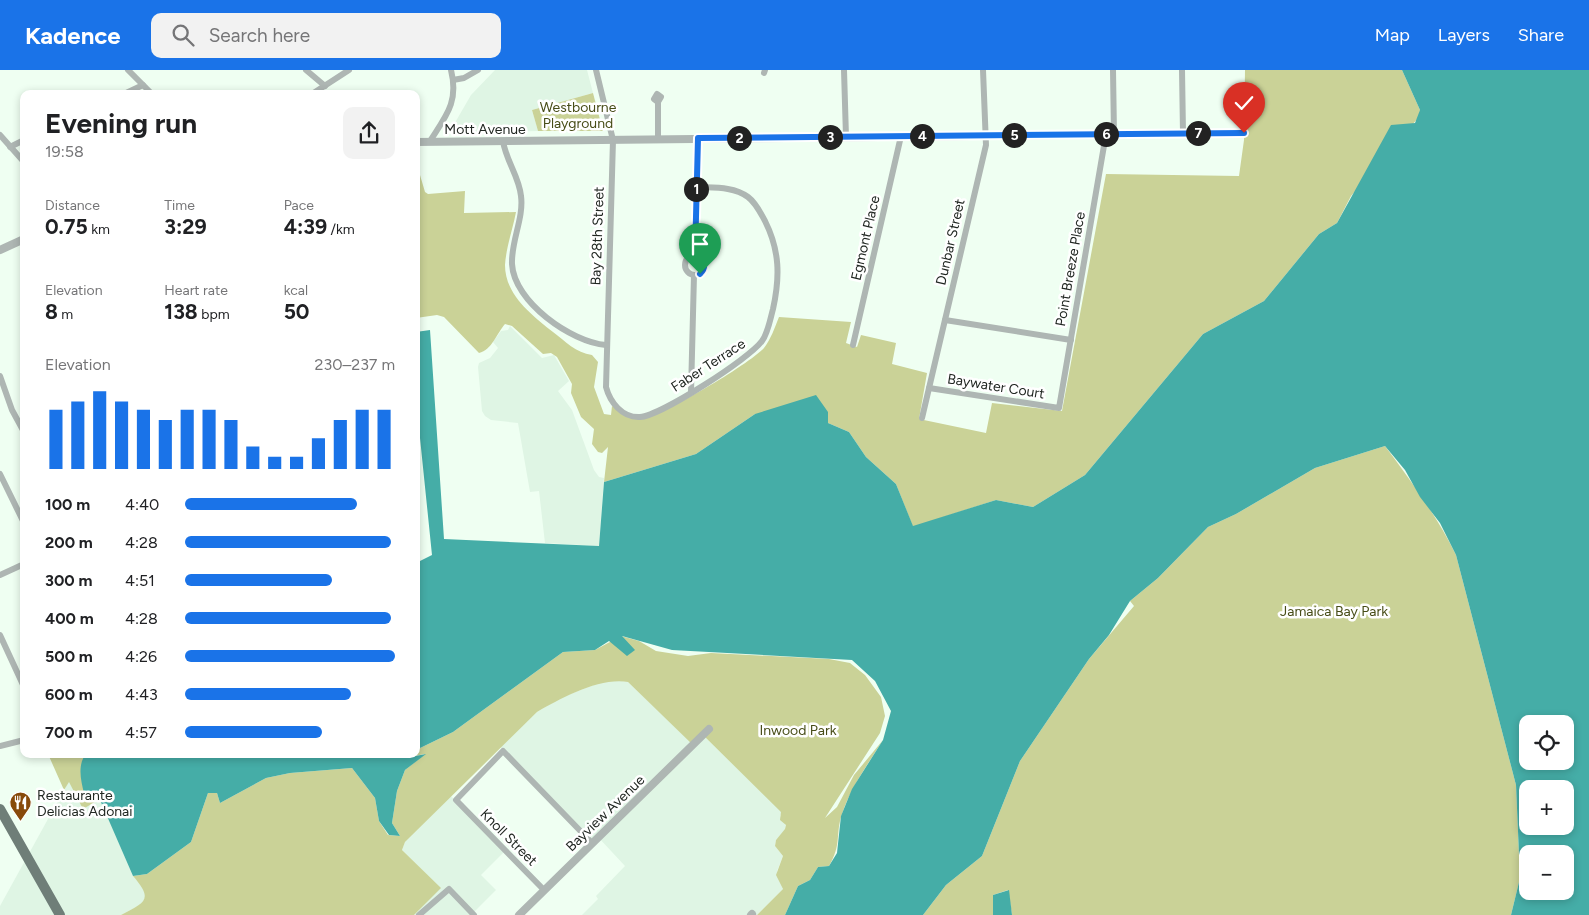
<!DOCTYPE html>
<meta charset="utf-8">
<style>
:root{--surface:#fff;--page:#f2f2f2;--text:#202124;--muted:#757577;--accent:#1a73e8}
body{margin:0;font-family:Figtree,sans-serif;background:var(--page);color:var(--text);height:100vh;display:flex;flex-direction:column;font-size:19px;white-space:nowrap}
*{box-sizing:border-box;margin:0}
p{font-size:16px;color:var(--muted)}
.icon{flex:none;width:28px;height:28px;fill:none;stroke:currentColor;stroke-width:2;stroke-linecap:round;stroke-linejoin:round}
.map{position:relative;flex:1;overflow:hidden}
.drawer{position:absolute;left:20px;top:20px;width:400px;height:668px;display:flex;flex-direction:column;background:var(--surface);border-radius:10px;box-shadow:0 2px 8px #0003}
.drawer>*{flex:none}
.tools{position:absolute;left:1519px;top:645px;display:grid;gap:10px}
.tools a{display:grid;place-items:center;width:55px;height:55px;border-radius:10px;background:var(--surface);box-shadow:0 2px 8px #0003;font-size:25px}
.pin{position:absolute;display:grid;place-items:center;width:42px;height:42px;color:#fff;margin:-51px -21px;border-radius:50% 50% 50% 0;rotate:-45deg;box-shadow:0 0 5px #0007}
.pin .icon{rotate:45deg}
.km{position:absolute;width:25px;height:25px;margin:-12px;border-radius:50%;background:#222;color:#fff;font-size:14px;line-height:25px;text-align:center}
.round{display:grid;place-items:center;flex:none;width:52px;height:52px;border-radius:10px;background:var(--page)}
.overview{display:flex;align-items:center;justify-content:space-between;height:85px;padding:0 25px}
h1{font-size:28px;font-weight:700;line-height:38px}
.metrics{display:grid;grid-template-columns:repeat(3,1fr);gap:8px;height:85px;padding:5px 25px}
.metrics div{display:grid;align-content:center}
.metrics b{font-size:21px;font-weight:700}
.metrics small{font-size:14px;font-weight:400}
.metrics p{font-size:14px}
.chart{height:140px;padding:10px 25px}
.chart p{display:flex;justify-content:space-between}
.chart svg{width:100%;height:90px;margin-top:5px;stroke:var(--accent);stroke-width:6}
ul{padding:0 25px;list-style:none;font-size:16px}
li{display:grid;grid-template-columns:80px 60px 1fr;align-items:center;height:38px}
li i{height:12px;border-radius:6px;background:var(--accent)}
header{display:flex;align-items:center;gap:30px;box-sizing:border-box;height:70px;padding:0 25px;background:var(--accent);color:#fff}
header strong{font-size:24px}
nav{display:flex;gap:28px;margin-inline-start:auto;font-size:18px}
.search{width:350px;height:45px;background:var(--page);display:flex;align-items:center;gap:12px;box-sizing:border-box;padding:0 18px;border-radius:10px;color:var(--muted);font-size:19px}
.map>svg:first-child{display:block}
.built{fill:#dff5e4}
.green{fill:#cad297}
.water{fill:#45ada7;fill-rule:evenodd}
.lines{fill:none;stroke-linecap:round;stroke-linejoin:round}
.minor{stroke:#aeb6b3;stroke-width:6}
.tertiary{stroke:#aeb6b3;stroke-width:8}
.primary{stroke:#6f7e78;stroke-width:10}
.route-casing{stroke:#fff;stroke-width:10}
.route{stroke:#1a73e8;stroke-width:6}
.labels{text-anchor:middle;stroke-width:5;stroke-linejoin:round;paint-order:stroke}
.park-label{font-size:14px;fill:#484d18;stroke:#fff}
.street-label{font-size:14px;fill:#212722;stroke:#fff}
.poi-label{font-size:14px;fill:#212722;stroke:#fff;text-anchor:start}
</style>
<header>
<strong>Kadence</strong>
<div class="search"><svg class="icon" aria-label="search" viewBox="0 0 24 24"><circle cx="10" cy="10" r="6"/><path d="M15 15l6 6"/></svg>Search here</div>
<nav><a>Map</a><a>Layers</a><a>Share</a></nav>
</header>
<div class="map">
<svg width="1589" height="845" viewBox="0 0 1589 845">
<rect width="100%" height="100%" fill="#effff2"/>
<g class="built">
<polygon points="495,0 587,0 593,23 532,40 538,61 449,63 471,25"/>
<polygon points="510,256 542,288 554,285 569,311 558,321 572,340 594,400 599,407 604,408 599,476 545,473 539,421 530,422 518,353 491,350 485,346 482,341 478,297 479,293 490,288 498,278 493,272 501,261 508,260"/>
<polygon points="615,610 628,612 694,675 704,666 782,742 780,746 786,755 785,760 776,770 775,776 783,786 777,801 778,808 783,819 757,845 582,845 598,829 596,826 625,796 598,767 592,772 500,677 537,642 560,628 604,611"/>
<polygon points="69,711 100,729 133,806 145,819 145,828 142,834 121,845 0,845 0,836"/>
<polygon points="451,726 505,781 481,805 496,820 471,845 414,845 440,818 402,780 405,772"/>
</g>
<g class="green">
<path d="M 1245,0 L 1402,0 L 1420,40 L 1419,47 L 1351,126 L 1337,153 L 1319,164 L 1264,231 L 1203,264 L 1085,405 L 1033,437 L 996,430 L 913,457 L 896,414 L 866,387 L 849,362 L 828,353 L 755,344 L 696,384 L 604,412 L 608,377 L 602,383 L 598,382 L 592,374 L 594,359 L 581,347 L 571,323 L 572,314 L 557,287 L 551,283 L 543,284 L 512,256 L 505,254 C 497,263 492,280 479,283 L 444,247 L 437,245 L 416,248 L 416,102 L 420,105 L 425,122 L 428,124 L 465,121 L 464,143 L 516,142 C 513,158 506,178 505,195 C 505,225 532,245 553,262 C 565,271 576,283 592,285 L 598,292 L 594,317 L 604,344 L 611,345 L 612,336 L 641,349 C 662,346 748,295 764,278 C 771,269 775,257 779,247 L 851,252 L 846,273 L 857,277 L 861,265 L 896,273 L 892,294 L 927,303 L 919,349 L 986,363 L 992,333 L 1062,341 L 1106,104 L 1239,106 L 1244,70 Z"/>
<polygon points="593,23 603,61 538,61 532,40"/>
<path d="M 1385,376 C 1411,411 1437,446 1456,485 L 1516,715 L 1520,808 L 1511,845 L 1012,845 L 1008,820 L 993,825 L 993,845 L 923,845 L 946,815 L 982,786 L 1020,691 L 1089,589 L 1134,536 L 1130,531 L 1158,508 L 1208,457 L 1236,444 L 1315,398 Z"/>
<path d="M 621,566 L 639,571 L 656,581 L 688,586 L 711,583 L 829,589 L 850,593 L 865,605 L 881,627 L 885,646 L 880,663 L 825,748 L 837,737 L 854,705 L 883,670 C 868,694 851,717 842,744 C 835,765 842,774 829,796 L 818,797 L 810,810 L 798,816 L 785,845 L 757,845 L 783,819 L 776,805 L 783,786 L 775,776 L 776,770 L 785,759 L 786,755 L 780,750 L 781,742 L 704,666 L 694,676 L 628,612 C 600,607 561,628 537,642 L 405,772 L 402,780 L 441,818 L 414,845 L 121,845 C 145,832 154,830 133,806 L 147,804 L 191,772 L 208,723 L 217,723 L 220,733 L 266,708 L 290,703 L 352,698 L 375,728 L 379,751 L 388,765 L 400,766 L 392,753 L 397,721 L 405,700 L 425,684 L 409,687 L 407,684 L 416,684 L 416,680 L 453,662 L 563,582 L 595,580 Z"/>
<polygon points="48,684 86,684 100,729 83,739 69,712 64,720"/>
</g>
<g class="water">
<path d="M 1402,0 L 1589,0 L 1589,845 L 1511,845 L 1520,808 L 1516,715 L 1456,485 L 1440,453 L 1420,427 L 1405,400 L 1385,376 L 1315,398 L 1236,444 L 1208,457 L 1158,508 L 1130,531 L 1109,565 L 1089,589 L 1020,691 L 982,786 L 946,815 L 923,845 L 785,845 L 798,816 L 810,810 L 818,797 L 829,796 L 837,783 L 841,746 L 852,719 L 883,670 L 891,641 L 875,611 L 852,590 L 672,580 L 622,566 L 635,580 L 627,586 L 609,571 L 595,580 L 563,582 L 453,662 L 416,680 L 416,493 L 432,485 L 416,329 L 416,262 L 430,260 L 444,469 L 599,476 L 604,412 L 696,384 L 755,344 L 816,325 L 828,342 L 828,353 L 849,362 L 866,387 L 896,414 L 913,456 L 996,430 L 1033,437 L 1085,405 L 1203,264 L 1264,231 L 1319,164 L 1337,153 L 1391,55 L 1415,53 L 1420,40 ZM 1528,654 L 1565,654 L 1565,691 L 1528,691 ZM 1528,719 L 1565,719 L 1565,756 L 1528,756 ZM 1528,784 L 1565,784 L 1565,821 L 1528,821 Z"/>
<path d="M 86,684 L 408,684 L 410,687 L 426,684 L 405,700 L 397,721 L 392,753 L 400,766 L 389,765 L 379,751 L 375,728 L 352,698 L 290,703 L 266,708 L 220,733 L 217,723 L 208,723 L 191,772 L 147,804 L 133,806 L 100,730 L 91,729 L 84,723 C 81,711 77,695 86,684 Z"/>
<polygon points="1009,820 1012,845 993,845 993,825"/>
</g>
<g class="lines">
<g class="minor">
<polyline points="128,0 152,24"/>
<polyline points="306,0 325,16"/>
<path d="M 596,0 L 613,70 L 606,317 C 610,332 622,348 640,347 C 660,346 749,289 762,271 C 768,263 770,250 773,239 C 780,207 780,181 765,151 C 760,142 756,133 748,127 C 733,116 713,118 696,117"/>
<polyline points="844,0 846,67"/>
<polyline points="1113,0 1114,64"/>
<polyline points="1182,0 1183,63"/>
<polyline points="764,3 765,0"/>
<polyline points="453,10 464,8 478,0"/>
<polyline points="124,24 143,15"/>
<polyline points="312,24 349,0"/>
<polyline points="658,32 654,29 657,24 661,27 658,32 658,70"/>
<polyline points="0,65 24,92"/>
<path d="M 430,71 C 446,46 459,32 451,0"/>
<path d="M 503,71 C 506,91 519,106 521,126 C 524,148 511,171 512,194 C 514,232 571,272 606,275"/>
<polyline points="10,77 24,70"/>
<polyline points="695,185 698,68"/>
<circle cx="695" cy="195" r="10"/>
<polyline points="945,250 1071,270"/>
<polyline points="853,275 901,66"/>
<polyline points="0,306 12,340 24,362"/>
<polyline points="929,318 1059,338 1106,64"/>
<polyline points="691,322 694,205"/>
<polyline points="922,348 986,75 983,0"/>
<polyline points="0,404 24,453"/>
<polyline points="0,505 24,494"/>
<polyline points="0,565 24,617"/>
<polyline points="0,676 24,670"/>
<polyline points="544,820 456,730 503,681 592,773"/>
<polyline points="419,845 449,819 474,845"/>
</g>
<g class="tertiary">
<polyline points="416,72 1245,63"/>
<polyline points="0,180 24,169"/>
<polyline points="519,845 709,659"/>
<polyline points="751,845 752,844"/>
</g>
<polyline class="primary" points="0,739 60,845"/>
</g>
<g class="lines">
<defs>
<path id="route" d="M 700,204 C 707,197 705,187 695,186 L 698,68 L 1244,63"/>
</defs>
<use href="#route" class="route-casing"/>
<use href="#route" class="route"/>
</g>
<defs>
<symbol id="restaurant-pin" viewBox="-11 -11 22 30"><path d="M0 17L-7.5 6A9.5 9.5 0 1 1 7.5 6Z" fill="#874a0a" stroke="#fff"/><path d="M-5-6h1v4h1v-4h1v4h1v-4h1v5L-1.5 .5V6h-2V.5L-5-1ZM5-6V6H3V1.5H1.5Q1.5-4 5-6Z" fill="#fff"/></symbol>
</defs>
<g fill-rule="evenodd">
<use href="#restaurant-pin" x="8" y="720" width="25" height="34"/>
</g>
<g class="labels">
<g class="park-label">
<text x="578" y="42">Westbourne<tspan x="578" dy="16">Playground</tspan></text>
<text x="1334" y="546">Jamaica Bay Park</text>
<text x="798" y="665">Inwood Park</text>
</g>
<g class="street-label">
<text x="485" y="64">Mott Avenue</text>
<text transform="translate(597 166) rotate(-88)" y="5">Bay 28th Street</text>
<text transform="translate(865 168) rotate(-77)" y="5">Egmont Place</text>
<text transform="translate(950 172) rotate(-77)" y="5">Dunbar Street</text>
<text transform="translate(1070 199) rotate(-80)" y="5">Point Breeze Place</text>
<text transform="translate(708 295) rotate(-33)" y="5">Faber Terrace</text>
<text transform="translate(996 316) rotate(9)" y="5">Baywater Court</text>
<text transform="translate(605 743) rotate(-44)" y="5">Bayview Avenue</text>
<text transform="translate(509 767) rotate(45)" y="5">Knoll Street</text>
</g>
<g class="poi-label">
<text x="37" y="730">Restaurante<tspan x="37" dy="16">Delicias Adonai</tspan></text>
</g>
</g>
</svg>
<div class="tools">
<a><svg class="icon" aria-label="locate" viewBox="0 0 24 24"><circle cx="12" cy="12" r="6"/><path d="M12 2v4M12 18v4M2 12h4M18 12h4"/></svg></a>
<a>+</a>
<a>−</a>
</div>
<div class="pin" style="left:700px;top:204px;background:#1e9e55"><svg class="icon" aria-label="arrive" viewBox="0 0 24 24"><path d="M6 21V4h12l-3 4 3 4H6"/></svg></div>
<div class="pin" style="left:1244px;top:63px;background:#d93025"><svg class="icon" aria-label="check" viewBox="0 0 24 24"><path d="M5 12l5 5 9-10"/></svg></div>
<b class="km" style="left:696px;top:119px">1</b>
<b class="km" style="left:739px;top:68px">2</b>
<b class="km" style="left:830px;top:67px">3</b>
<b class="km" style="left:922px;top:66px">4</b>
<b class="km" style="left:1014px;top:65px">5</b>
<b class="km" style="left:1106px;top:64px">6</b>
<b class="km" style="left:1198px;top:63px">7</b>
<section class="drawer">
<div class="overview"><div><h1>Evening run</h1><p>19:58</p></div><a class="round"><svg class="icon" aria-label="share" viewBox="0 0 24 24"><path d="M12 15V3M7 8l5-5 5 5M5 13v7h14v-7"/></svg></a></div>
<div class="metrics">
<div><p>Distance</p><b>0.75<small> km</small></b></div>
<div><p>Time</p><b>3:29</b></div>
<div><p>Pace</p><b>4:39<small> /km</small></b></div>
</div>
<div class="metrics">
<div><p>Elevation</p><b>8<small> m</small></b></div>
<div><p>Heart rate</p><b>138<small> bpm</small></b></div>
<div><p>kcal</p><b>50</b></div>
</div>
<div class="chart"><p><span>Elevation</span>230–237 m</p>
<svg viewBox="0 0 160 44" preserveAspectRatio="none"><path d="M5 44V15M15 44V11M25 44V6M35 44V11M45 44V15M55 44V20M65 44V15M75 44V15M85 44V20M95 44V33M105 44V38M115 44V38M125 44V29M135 44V20M145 44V15M155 44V15"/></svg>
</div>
<ul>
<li><b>100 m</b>4:40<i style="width:82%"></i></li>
<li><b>200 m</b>4:28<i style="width:98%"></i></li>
<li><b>300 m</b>4:51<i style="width:70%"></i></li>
<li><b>400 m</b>4:28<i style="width:98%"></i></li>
<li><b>500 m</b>4:26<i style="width:100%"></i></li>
<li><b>600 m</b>4:43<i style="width:79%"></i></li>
<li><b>700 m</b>4:57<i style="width:65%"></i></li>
</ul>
</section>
</div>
